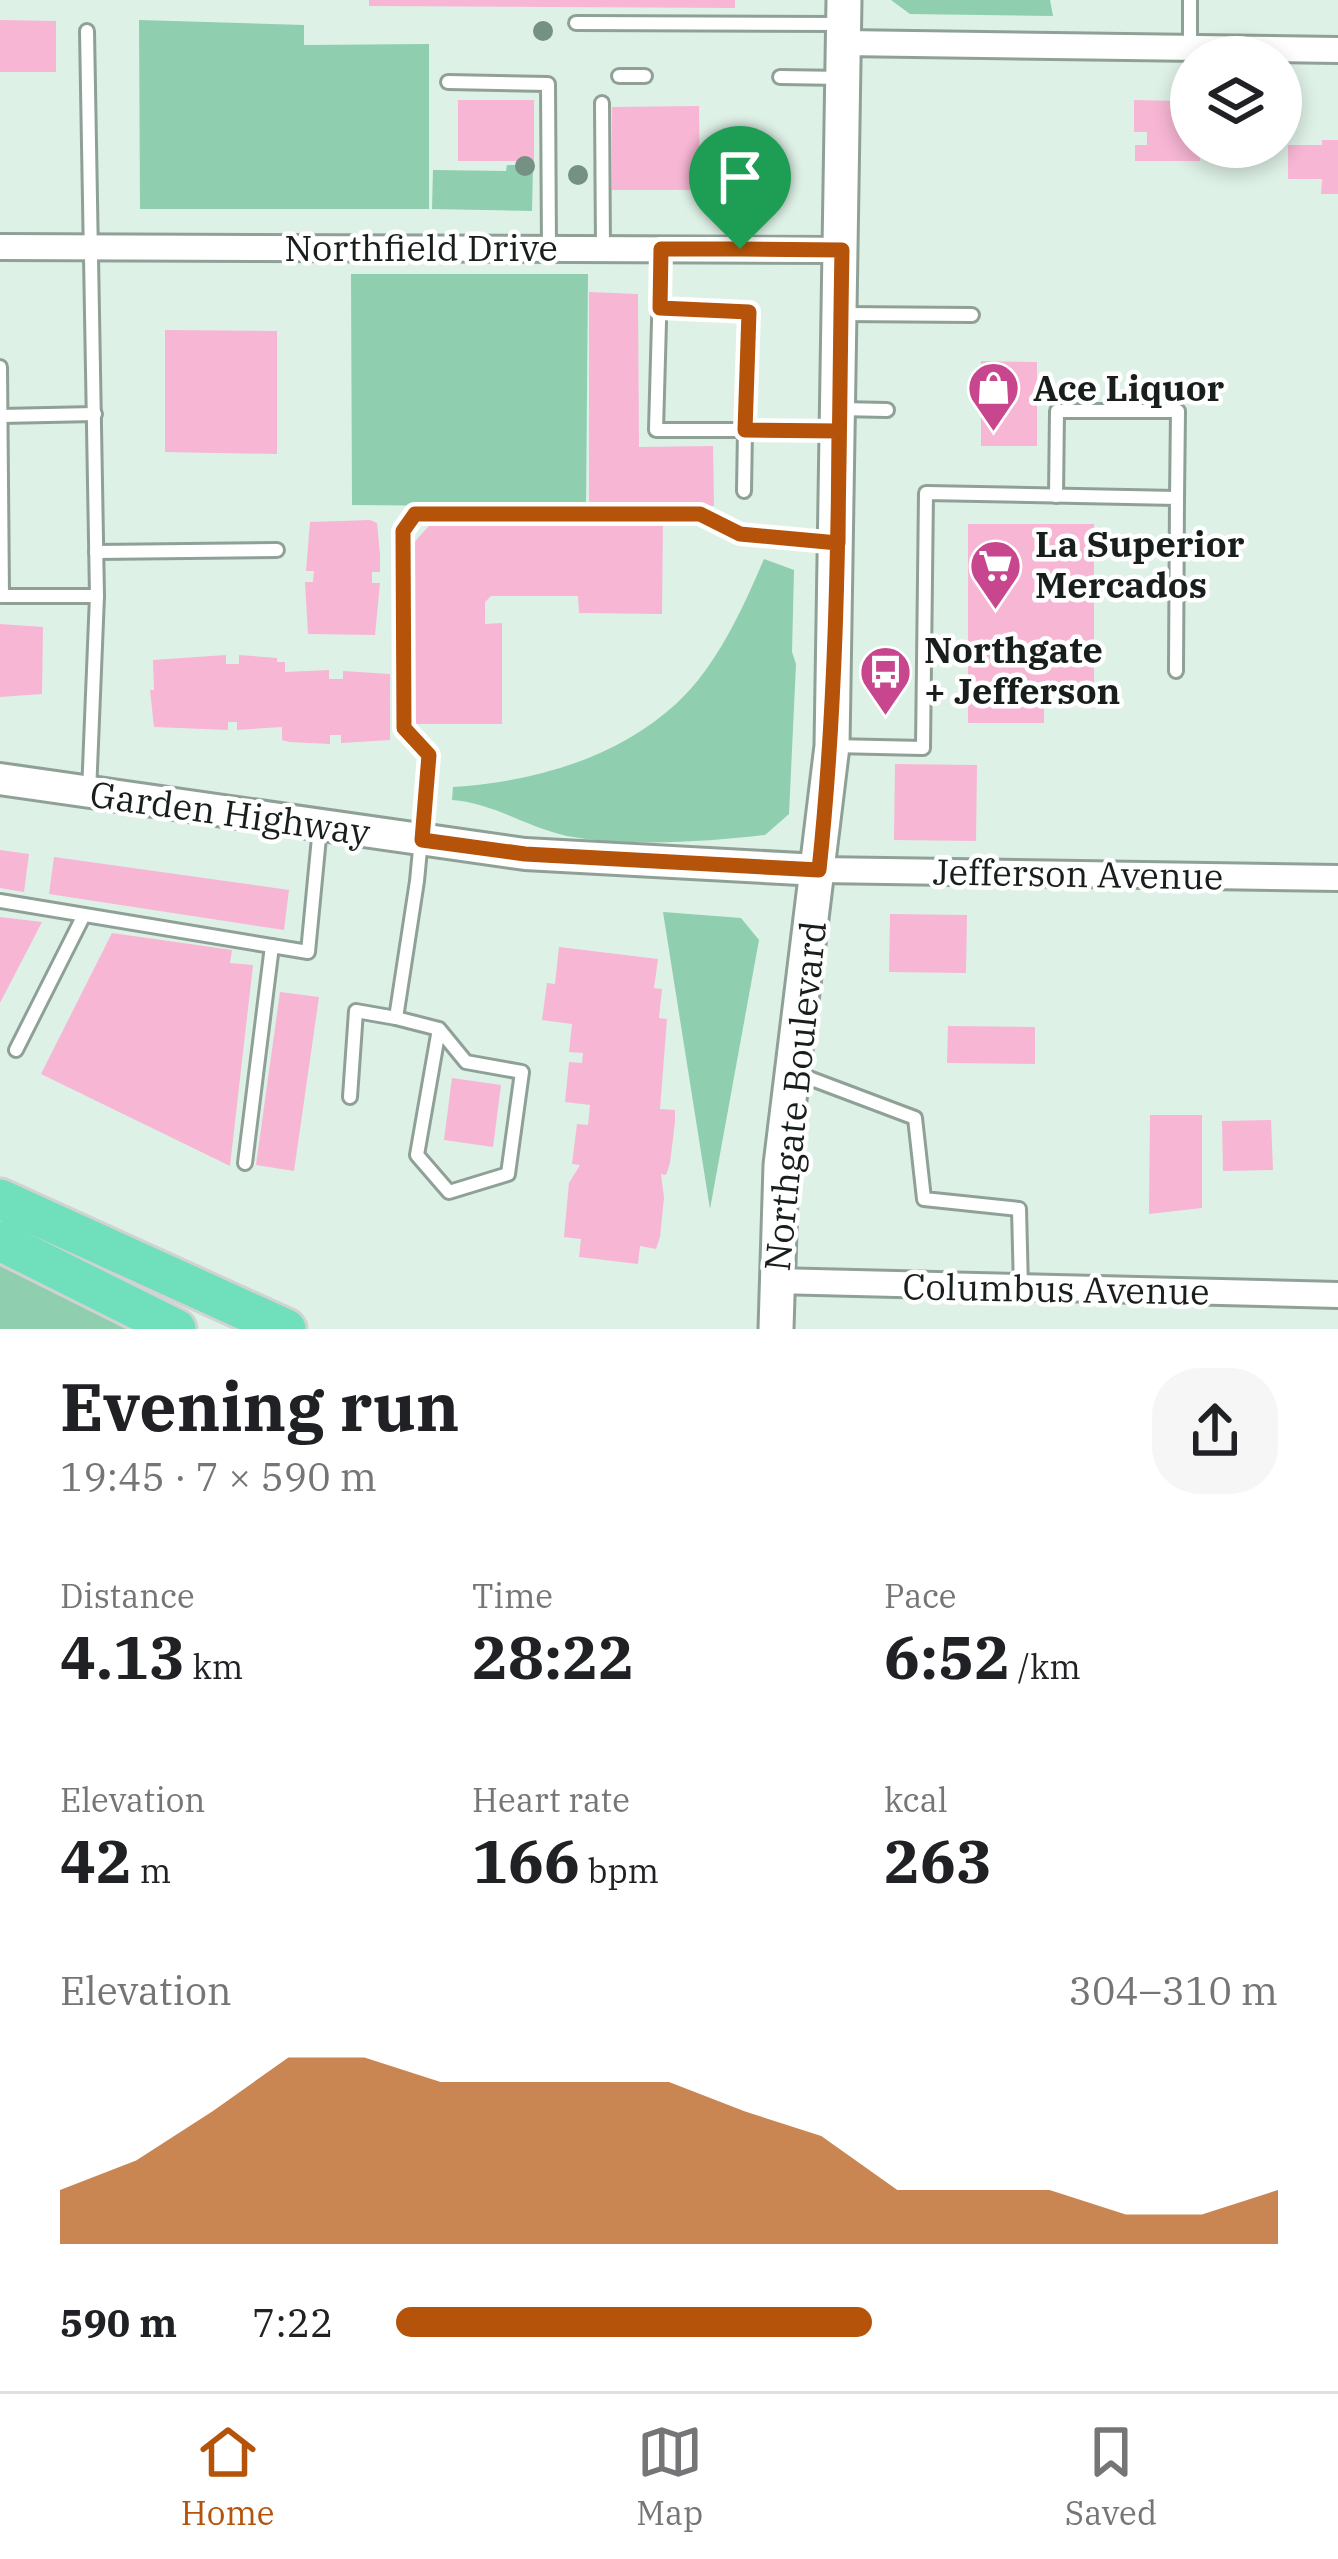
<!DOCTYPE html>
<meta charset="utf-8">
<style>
:root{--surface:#fff;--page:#f6f6f6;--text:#202124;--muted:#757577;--line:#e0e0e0;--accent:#b45309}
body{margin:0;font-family:"IBM Plex Serif",serif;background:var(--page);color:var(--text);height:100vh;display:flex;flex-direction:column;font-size:45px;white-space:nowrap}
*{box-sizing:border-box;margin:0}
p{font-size:39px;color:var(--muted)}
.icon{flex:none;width:66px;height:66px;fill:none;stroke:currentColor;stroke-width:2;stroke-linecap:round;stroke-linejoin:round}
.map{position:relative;height:1329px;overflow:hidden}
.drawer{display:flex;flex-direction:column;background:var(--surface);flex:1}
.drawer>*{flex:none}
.tools{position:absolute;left:1170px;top:36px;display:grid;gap:24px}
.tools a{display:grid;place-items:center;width:132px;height:132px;border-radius:50%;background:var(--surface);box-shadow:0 6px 18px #0003;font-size:60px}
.pin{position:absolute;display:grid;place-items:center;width:102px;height:102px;color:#fff;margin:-123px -51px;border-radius:50% 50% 50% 0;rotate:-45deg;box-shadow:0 0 12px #0007}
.pin .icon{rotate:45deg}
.round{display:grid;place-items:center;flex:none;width:126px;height:126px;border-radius:48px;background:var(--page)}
.summary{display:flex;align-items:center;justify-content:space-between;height:204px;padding:0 60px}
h1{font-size:66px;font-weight:700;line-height:90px}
.figures{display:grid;grid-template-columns:repeat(3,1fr);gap:18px;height:204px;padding:12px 60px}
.figures div{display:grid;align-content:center}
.figures b{font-size:60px;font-weight:700}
.figures small{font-size:33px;font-weight:400}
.figures p{font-size:33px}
.chart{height:336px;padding:24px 60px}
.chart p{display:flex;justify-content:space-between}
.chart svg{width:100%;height:216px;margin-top:12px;fill:var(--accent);opacity:.7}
ul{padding:0 60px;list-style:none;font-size:39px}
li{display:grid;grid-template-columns:192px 144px 1fr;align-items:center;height:90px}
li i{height:30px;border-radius:15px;background:var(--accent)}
.menu{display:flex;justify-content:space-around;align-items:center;height:168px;border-top:3px solid var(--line);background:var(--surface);font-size:33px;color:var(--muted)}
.menu a{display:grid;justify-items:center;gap:6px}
.menu .on{color:var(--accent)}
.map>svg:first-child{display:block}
.green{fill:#8fceaf}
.building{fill:#f7b6d4}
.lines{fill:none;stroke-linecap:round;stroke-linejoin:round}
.service-casing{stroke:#8fa197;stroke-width:18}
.minor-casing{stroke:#8fa197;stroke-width:30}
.tertiary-casing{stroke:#8fa197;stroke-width:36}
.secondary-casing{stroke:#8fa197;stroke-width:39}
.primary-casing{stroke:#d1d2d1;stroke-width:45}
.service{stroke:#fff;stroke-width:12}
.minor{stroke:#fff;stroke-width:24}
.tertiary{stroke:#fff;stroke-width:30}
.secondary{stroke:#fff;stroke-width:33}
.primary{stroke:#70dfbb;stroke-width:39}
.tree{fill:#749183}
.route-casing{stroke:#fff;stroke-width:24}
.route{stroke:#b45309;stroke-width:15}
.labels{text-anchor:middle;stroke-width:9;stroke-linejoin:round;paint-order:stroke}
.street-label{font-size:36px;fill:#171e1b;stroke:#fff}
.poi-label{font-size:36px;font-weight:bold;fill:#171e1b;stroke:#fff;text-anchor:start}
</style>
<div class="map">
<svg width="1338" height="1329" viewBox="0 0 1338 1329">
<rect width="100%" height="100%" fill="#def1e6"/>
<g class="green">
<polygon points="891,0 1050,0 1053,16 910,14"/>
<polygon points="139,20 304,25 304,45 429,44 429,209 140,209"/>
<polygon points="507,165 533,165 532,211 432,209 433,170 506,171"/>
<polygon points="351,274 588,274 586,507 352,505"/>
<path d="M 764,559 L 794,570 L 792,652 L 796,664 L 789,814 L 765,835 C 708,842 623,847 567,836 C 526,827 494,803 452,800 L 453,787 C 533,782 616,759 677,703 C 717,666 743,608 764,559 Z"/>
<polygon points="663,912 741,918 759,940 710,1209"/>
<polygon points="0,1242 163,1329 0,1329"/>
</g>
<g class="building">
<polygon points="369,0 735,0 735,8 369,6"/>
<polygon points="0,20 56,21 56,72 0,72"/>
<rect x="458" y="100" width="76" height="61"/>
<polygon points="1134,100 1182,101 1182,113 1191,113 1191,147 1200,147 1200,161 1135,161 1135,145 1147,145 1147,132 1134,132"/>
<polygon points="699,106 700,190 612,190 612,107"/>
<polygon points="1322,140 1338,140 1338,194 1321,194 1322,179 1288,179 1288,145 1322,145"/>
<polygon points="589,292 638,294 639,447 713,446 714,506 589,507"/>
<polygon points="165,330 277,331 277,454 165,452"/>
<polygon points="981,361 1037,362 1037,446 981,446"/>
<polygon points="435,519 663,519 662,614 579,613 578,596 491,596 485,602 485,624 502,623 502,724 412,724 410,547"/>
<polygon points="370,520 377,523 380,555 380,572 372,572 372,583 380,583 375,635 308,634 305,582 313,582 314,571 306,571 310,522"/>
<polygon points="968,524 1094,524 1094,685 1044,685 1044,723 968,723"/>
<polygon points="0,624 43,627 42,694 0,697"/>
<polygon points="226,655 226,664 239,664 239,655 277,658 277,662 285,662 285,672 329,670 329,679 343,679 343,671 390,674 390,740 341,743 341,735 330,735 330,744 289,742 282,740 282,727 237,730 237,722 228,722 228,730 154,727 150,690 154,690 153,660"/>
<polygon points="895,764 977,765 976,841 894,840"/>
<polygon points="0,850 29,854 24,892 0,888"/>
<polygon points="54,857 289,890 284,930 49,894"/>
<polygon points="890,914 967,915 966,973 889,972"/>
<polygon points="0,917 42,922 0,1003"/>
<polygon points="112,933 232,950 230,963 253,965 230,1166 41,1074"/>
<polygon points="559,947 658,959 654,988 662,989 659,1018 667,1019 660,1109 675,1110 675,1122 670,1163 666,1175 661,1174 664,1198 660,1237 656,1249 640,1246 638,1264 579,1257 581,1239 564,1237 569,1183 580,1165 572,1164 577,1124 588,1125 590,1105 565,1102 569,1062 582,1063 583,1053 569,1052 572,1024 542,1020 547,983 555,984"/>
<polygon points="280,992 319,997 294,1171 256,1165"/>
<polygon points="948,1026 1035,1027 1035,1064 947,1063"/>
<polygon points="452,1078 501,1085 493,1147 444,1140"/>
<polygon points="1150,1115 1202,1115 1202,1208 1149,1214"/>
<polygon points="1271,1120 1273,1170 1223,1171 1222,1121"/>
</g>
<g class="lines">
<defs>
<g id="service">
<polyline points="1190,0 1190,47"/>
<polyline points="576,23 839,24"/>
<polyline points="87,31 97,596 89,793"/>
<polyline points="619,76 645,76"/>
<polyline points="780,77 843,78"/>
<polyline points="448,82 548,84 549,249"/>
<polyline points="602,103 603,249"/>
<polyline points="739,205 740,249"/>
<polyline points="661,250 656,430 745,430 744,491"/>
<polyline points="660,308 749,312 745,430 835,431"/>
<polyline points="842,314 972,315"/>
<polyline points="0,367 2,596 97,596"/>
<polyline points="840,409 887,410"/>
<polyline points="1,416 95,414"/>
<polyline points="1056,496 1057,411 1178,411 1177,498"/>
<polyline points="96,552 277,550"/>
<polyline points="833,746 923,748 926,493 1177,498 1176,671"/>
<polyline points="0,901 308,952 320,827"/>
<polyline points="396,1018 439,1029 466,1062 522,1072 508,1174 449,1192 417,1155 439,1029"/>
<polyline points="16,1050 84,915"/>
<polyline points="793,1072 915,1118 924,1199 1019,1209 1021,1288"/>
<polyline points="350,1097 356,1011 396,1018 417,881 429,755 404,728 403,531 415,514 700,514 740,534 830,543"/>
<polyline points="245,1163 272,946"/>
</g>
<g id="minor">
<polyline points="844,43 1338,50"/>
<polyline points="0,247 842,250"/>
<polyline points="819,870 1338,878"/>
<polyline points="775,1281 1338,1295"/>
</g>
<polyline id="tertiary" points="0,779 525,854 819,870"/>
<polyline id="secondary" points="776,1329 781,1165 832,746 844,0"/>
<g id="primary">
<polyline points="0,1199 286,1329"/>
<polyline points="0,1241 176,1329"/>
</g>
</defs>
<use href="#service" class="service-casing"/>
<use href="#minor" class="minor-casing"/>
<use href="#tertiary" class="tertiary-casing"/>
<use href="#secondary" class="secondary-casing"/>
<use href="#primary" class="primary-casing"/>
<use href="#service" class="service"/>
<use href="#minor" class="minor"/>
<use href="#tertiary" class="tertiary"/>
<use href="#secondary" class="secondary"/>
<use href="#primary" class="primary"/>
</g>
<g class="tree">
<circle cx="543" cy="31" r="10"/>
<circle cx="525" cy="166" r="10"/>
<circle cx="578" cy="175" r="10"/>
<circle cx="768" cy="203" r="10"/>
</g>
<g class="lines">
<defs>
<path id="route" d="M 740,249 L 842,250 C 838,457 841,664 819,870 L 525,854 L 422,840 L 429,755 L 404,728 L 403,531 L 415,514 L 700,514 L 740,534 L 838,543 L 839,431 L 745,430 L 749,312 L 660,308 L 661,249 L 740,249"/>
</defs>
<use href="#route" class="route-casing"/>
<use href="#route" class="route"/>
</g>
<defs>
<symbol id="shop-pin" viewBox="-11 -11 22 30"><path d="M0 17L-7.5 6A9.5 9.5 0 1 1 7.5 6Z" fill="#c8468d" stroke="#fff"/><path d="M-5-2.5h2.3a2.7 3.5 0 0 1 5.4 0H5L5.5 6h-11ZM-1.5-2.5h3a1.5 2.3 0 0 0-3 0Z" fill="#fff"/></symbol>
<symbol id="supermarket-pin" viewBox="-11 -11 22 30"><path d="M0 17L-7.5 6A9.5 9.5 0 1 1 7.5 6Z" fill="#c8468d" stroke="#fff"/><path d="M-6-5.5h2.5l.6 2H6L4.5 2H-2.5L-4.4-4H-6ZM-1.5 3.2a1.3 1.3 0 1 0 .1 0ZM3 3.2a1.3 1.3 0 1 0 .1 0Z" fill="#fff"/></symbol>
<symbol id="bus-pin" viewBox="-11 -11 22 30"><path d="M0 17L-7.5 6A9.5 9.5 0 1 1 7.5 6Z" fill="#c8468d" stroke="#fff"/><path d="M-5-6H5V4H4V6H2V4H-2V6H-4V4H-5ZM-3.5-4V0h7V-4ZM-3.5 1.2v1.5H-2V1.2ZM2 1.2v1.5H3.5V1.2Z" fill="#fff"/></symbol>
</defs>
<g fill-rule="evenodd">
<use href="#shop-pin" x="964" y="358" width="59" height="81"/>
<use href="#supermarket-pin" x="966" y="536" width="59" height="81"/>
<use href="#bus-pin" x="856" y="642" width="59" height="81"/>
</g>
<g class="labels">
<g class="street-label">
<text x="421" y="261">Northfield Drive</text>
<text transform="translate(230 813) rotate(8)" y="13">Garden Highway</text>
<text transform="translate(1078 874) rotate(1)" y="13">Jefferson Avenue</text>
<text transform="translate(795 1096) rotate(-84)" y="13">Northgate Boulevard</text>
<text transform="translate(1056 1289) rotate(1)" y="13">Columbus Avenue</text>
</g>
<g class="poi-label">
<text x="1033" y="401">Ace Liquor</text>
<text x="1035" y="557">La Superior<tspan x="1035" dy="41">Mercados</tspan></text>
<text x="924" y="663">Northgate<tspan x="924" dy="41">+ Jefferson</tspan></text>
</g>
</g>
</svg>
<div class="tools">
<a><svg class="icon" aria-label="layers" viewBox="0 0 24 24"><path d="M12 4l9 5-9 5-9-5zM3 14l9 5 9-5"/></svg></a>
</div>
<div class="pin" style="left:740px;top:249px;background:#1e9e55"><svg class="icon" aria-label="arrive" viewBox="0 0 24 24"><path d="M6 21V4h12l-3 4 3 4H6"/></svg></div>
</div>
<section class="drawer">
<div class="summary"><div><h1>Evening run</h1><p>19:45 · 7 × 590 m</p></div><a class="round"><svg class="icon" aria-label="share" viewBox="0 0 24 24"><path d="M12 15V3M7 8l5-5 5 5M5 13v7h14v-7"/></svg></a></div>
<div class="figures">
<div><p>Distance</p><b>4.13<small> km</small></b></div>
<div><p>Time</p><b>28:22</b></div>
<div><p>Pace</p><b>6:52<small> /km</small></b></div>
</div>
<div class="figures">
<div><p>Elevation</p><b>42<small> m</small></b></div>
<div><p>Heart rate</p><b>166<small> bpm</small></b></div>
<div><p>kcal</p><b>263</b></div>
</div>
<div class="chart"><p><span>Elevation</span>304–310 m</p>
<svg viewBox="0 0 160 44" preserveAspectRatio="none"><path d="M0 44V33L10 27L20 17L30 6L40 6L50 11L60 11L70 11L80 11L90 17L100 22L110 33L120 33L130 33L140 38L150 38L160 33V44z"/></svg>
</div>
<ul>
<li><b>590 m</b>7:22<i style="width:54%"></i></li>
</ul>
</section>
<nav class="menu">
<a class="on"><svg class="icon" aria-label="home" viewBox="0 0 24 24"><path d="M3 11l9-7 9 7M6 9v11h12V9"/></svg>Home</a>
<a><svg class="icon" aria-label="map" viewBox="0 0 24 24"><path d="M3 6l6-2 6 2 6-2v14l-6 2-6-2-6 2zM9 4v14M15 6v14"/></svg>Map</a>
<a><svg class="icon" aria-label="saved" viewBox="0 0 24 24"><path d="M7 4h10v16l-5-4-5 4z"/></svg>Saved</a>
</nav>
